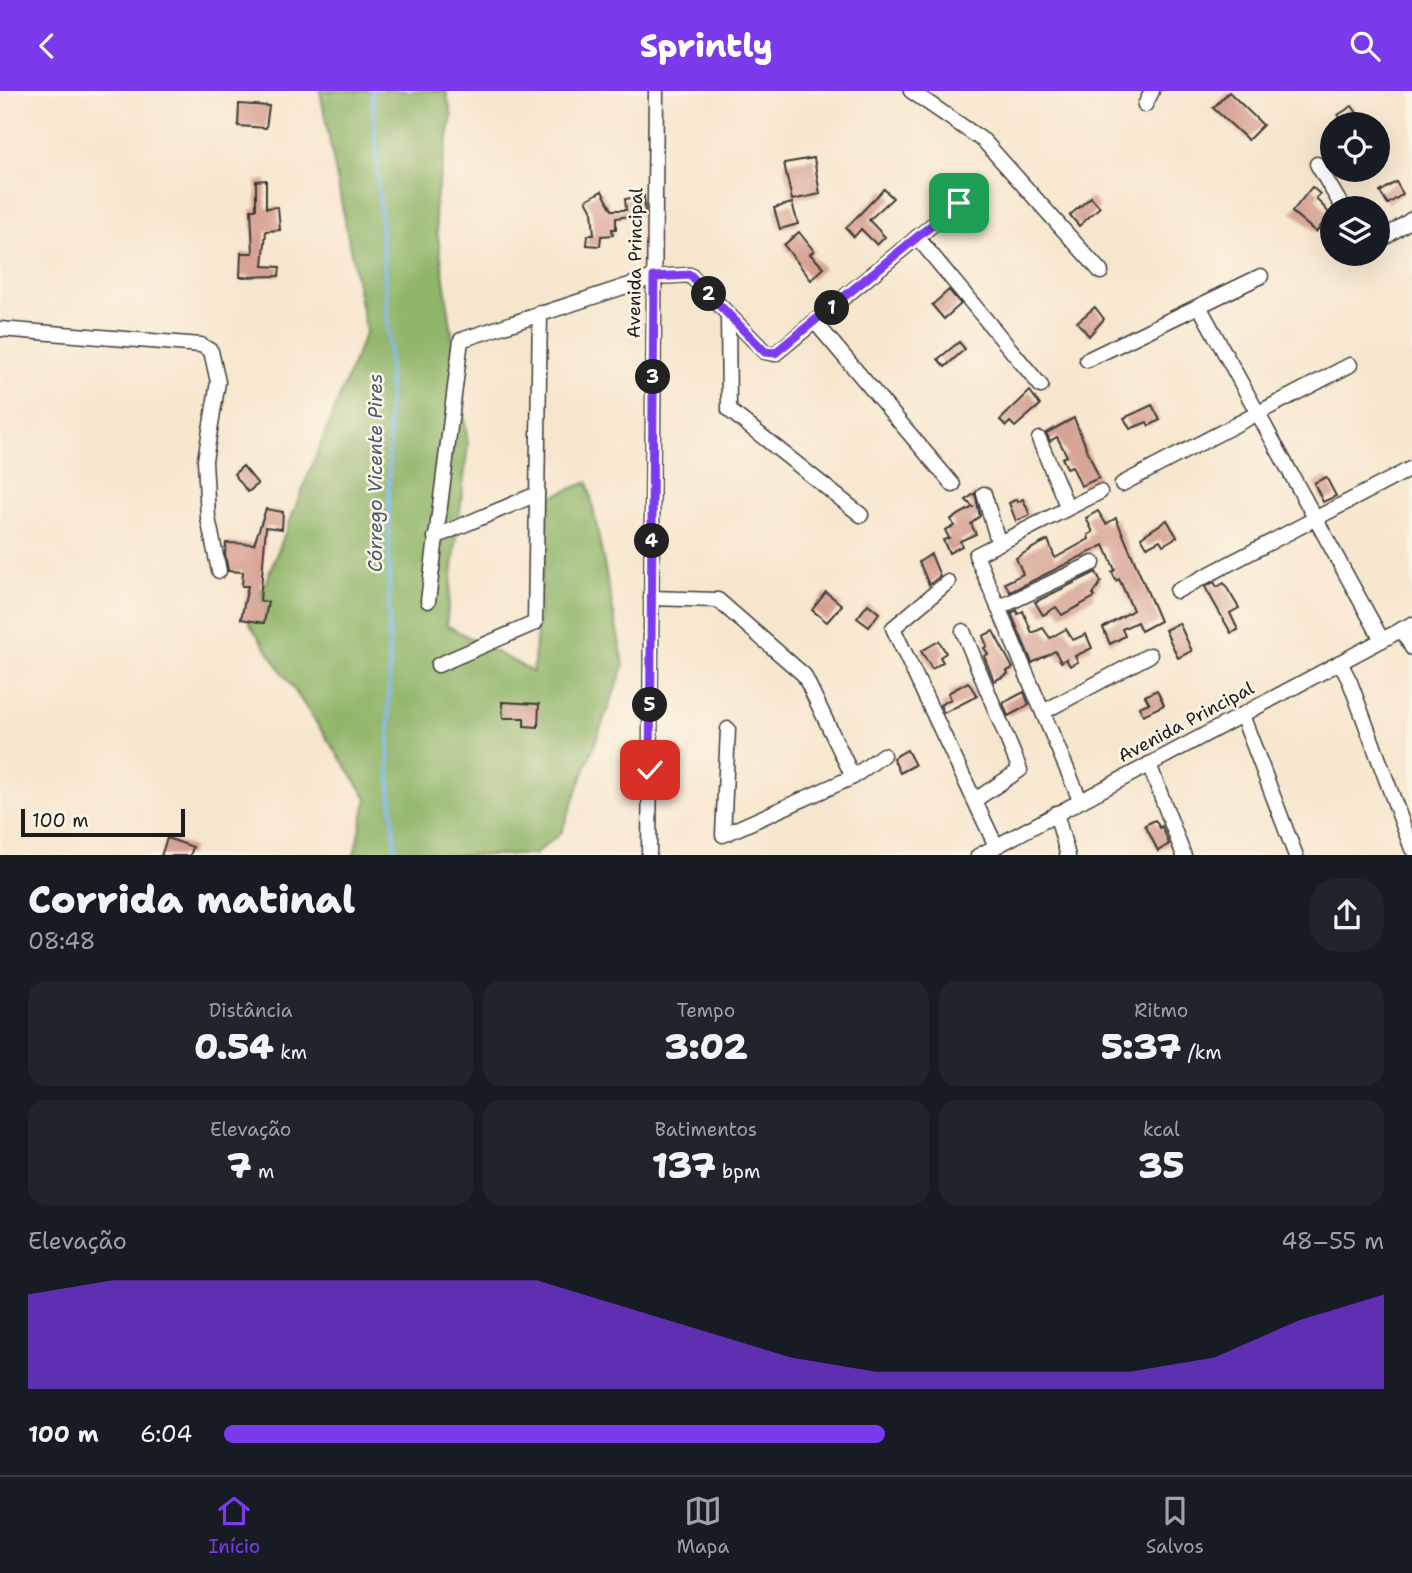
<!DOCTYPE html>
<html lang="pt">
<meta charset="utf-8">
<style>
:root{--surface:#171b24;--page:#20242c;--text:#f1f3f6;--muted:#9ea1a6;--line:#363941;--accent:#7c3aed}
body{margin:0;font-family:"Shantell Sans",sans-serif;background:var(--page);color:var(--text);height:100vh;display:flex;flex-direction:column;font-size:26px;white-space:nowrap}
*{box-sizing:border-box;margin:0}
p{font-size:23px;color:var(--muted)}
.icon{flex:none;width:38px;height:38px;fill:none;stroke:currentColor;stroke-width:2;stroke-linecap:round;stroke-linejoin:round}
.map{position:relative;height:764px;overflow:hidden}
.side{display:flex;flex-direction:column;background:var(--surface);flex:1}
.side>*{flex:none}
.fabs{position:absolute;left:1320px;top:21px;display:grid;gap:14px}
.fabs a{display:grid;place-items:center;width:70px;height:70px;border-radius:50%;background:var(--surface);box-shadow:0 7px 28px #0002;font-size:35px}
.scale{position:absolute;left:21px;bottom:18px;width:164px;box-sizing:border-box;padding-left:7px;border:4px solid #1c1c1c;border-top:0;font-size:19px;line-height:24px;white-space:nowrap;color:#1c1c1c;-webkit-text-stroke:5px #fcf5e5;paint-order:stroke}
.pin{position:absolute;display:grid;place-items:center;width:60px;height:60px;color:#fff;margin:-30px;border-radius:14px;box-shadow:0 4px 10px #0006}
.km{position:absolute;width:35px;height:35px;margin:-18px;border-radius:50%;background:#222;color:#fff;font-size:19px;line-height:35px;text-align:center}
.round{display:grid;place-items:center;flex:none;width:74px;height:74px;border-radius:28px;background:var(--page)}
.headline{display:flex;align-items:center;justify-content:space-between;height:119px;padding:0 28px}
h1{font-size:38px;font-weight:800;line-height:52px}
.figures{display:grid;grid-template-columns:repeat(3,1fr);gap:10px;height:119px;padding:7px 28px}
.figures div{display:grid;align-content:center;border-radius:18px;background:var(--page);text-align:center}
.figures b{font-size:35px;font-weight:800}
.figures small{font-size:19px;font-weight:400}
.figures p{font-size:19px}
.chart{height:196px;padding:14px 28px}
.chart p{display:flex;justify-content:space-between}
.chart svg{width:100%;height:126px;margin-top:7px;fill:var(--accent);opacity:.7}
ul{padding:0 28px;list-style:none;font-size:23px}
li{display:grid;grid-template-columns:112px 84px 1fr;align-items:center;height:52px}
li i{height:18px;border-radius:9px;background:var(--accent)}
header{display:flex;justify-content:space-between;align-items:center;height:91px;padding:0 28px;background:var(--accent);color:#fff;font-size:32px;font-weight:800}
.menu{display:flex;justify-content:space-around;align-items:center;height:98px;border-top:2px solid var(--line);background:var(--surface);font-size:19px;color:var(--muted)}
.menu a{display:grid;justify-items:center;gap:4px}
.menu .selected{color:var(--accent)}
.map>svg:first-child{display:block}
.forest{fill:#91b66b;stroke:#566944;stroke-width:2}
.lines{fill:none;stroke-linecap:round;stroke-linejoin:round}
.stream{stroke:#7db8ef;stroke-width:3.5}
.building{fill:#d6a193}
.minor-casing{stroke:#3d3a37;stroke-width:17}
.minor{stroke:#fff;stroke-width:14}
.route-casing{stroke:#fff;stroke-width:14}
.route{stroke:#7c3aed;stroke-width:9}
.labels{text-anchor:middle;stroke-width:5;stroke-linejoin:round;paint-order:stroke}
.street-label{font-size:18px;fill:#1c1c1c;stroke:#fcf5e5}
.water-label{font-size:19px;font-style:italic;fill:#435a70;stroke:#fcf5e5}
</style>
<header><svg class="icon" aria-label="back" viewBox="0 0 24 24"><path d="M15 5l-7 7 7 7"/></svg>Sprintly<svg class="icon" aria-label="search" viewBox="0 0 24 24"><circle cx="10" cy="10" r="6"/><path d="M15 15l6 6"/></svg></header>
<div class="map">
<svg width="1412" height="765" viewBox="0 0 1412 765">
<rect width="100%" height="100%" fill="#fcf5e5"/>
<filter id="ink" filterUnits="userSpaceOnUse"><feTurbulence type="fractalNoise" baseFrequency=".0143" numOctaves="2"/><feDisplacementMap in="SourceGraphic" scale="14" xChannelSelector="R" yChannelSelector="G"/><feConvolveMatrix kernelMatrix="1 2 1 2 8 2 1 2 1" color-interpolation-filters="sRGB"/></filter>
<filter id="wash" filterUnits="userSpaceOnUse"><feTurbulence type="fractalNoise" baseFrequency=".00686" numOctaves="4" result="noise"/><feDisplacementMap in="SourceGraphic" scale="28" xChannelSelector="R" yChannelSelector="G"/><feGaussianBlur stdDeviation="1.57" result="paint"/><feColorMatrix in="noise" values="0 0 0 0 0 0 0 0 0 0 0 0 0 0 0 0 0 1.4 0 .05"/><feComposite in="paint" operator="in"/></filter>
<g filter="url(#wash)">
<rect width="100%" height="100%" fill="#f7e6ce"/>
<polygon class="forest" points="320,0 446,0 452,26 434,118 468,354 446,534 533,581 550,406 588,391 624,575 561,742 534,764 354,764 367,707 249,532 366,240"/>
<g class="lines">
<polyline class="stream" points="372,0 389,248 389,679 396,765"/>
</g>
<g id="blocks">
<g class="building">
<polygon points="1229,1 1263,34 1248,49 1213,17"/>
<polygon points="239,13 269,15 266,37 238,35"/>
<polygon points="1352,15 1365,33 1345,33 1338,24"/>
<polygon points="814,67 820,103 792,109 784,72"/>
<polygon points="266,89 266,117 278,116 280,139 266,140 263,175 280,176 279,185 240,186 241,162 253,162 251,118 256,118 256,90"/>
<polygon points="1396,91 1403,103 1388,113 1380,101"/>
<polygon points="1312,96 1320,103 1316,107 1330,123 1316,141 1292,121"/>
<polygon points="884,98 893,107 869,129 885,146 877,154 861,138 854,146 846,137"/>
<polygon points="602,100 612,119 626,119 625,108 644,105 645,123 616,127 616,138 612,138 613,144 601,145 600,155 587,154 588,144 594,144 592,120 586,109"/>
<polygon points="1091,106 1100,116 1079,135 1070,124"/>
<polygon points="792,112 798,133 780,138 774,117"/>
<polygon points="799,141 814,160 810,163 824,177 811,189 784,154"/>
<polygon points="949,199 961,213 944,228 932,214"/>
<polygon points="1095,216 1104,228 1089,245 1077,231"/>
<polygon points="959,251 965,258 945,276 938,268"/>
<polygon points="1030,300 1040,314 1015,336 1010,331 1006,335 1000,329"/>
<polygon points="1152,314 1160,329 1149,335 1147,331 1130,338 1124,327"/>
<polygon points="1074,327 1099,387 1081,395 1072,375 1067,377 1062,367 1067,365 1057,346 1050,350 1046,342"/>
<polygon points="243,375 258,393 248,401 234,383"/>
<polygon points="1326,386 1336,405 1323,411 1314,392"/>
<polygon points="975,402 980,425 971,433 976,443 960,450 962,455 949,462 943,449 949,447 945,439 954,435 951,428 973,416 966,409"/>
<polygon points="1017,408 1018,411 1023,408 1030,424 1016,430 1009,412"/>
<polygon points="266,418 283,421 282,438 266,436 260,510 268,511 264,532 241,528 248,495 242,495 243,481 228,480 225,463 226,452 254,453"/>
<polygon points="1098,420 1106,433 1116,427 1160,530 1141,540 1137,531 1122,538 1125,545 1110,553 1103,537 1133,519 1119,488 1116,490 1112,481 1115,479 1104,454 1010,501 1005,492 1023,483 1016,467 1038,454 1048,449 1055,467 1089,448 1088,444 1093,441 1086,427"/>
<polygon points="1167,429 1177,446 1163,454 1160,449 1147,456 1141,446"/>
<polygon points="931,463 940,485 929,494 919,471"/>
<polygon points="1096,481 1101,491 1093,503 1095,506 1062,524 1056,516 1043,524 1035,511"/>
<polygon points="1214,491 1217,496 1224,492 1239,517 1230,522 1238,539 1231,542 1205,496"/>
<polygon points="826,501 842,514 827,531 812,519"/>
<polygon points="868,513 879,522 869,536 857,527"/>
<polygon points="1017,519 1018,523 1023,520 1032,542 1043,537 1050,547 1066,538 1073,549 1086,543 1092,557 1075,565 1078,571 1070,575 1066,568 1061,571 1055,560 1032,572 1011,522"/>
<polygon points="1179,532 1192,560 1178,567 1165,539"/>
<polygon points="993,540 1013,577 1007,580 1008,583 994,590 984,565 988,563 984,557 987,555 983,545"/>
<polygon points="939,550 946,562 940,566 943,571 932,578 921,560"/>
<polygon points="968,591 977,605 944,622 940,614 951,608 948,602"/>
<polygon points="1157,599 1164,614 1143,624 1139,616 1149,612 1145,605"/>
<polygon points="1024,601 1029,614 1008,625 1003,612"/>
<polygon points="502,611 539,613 538,636 524,635 524,627 503,627"/>
<polygon points="907,659 915,674 900,682 893,667"/>
<polygon points="1155,729 1160,737 1162,735 1169,753 1158,760 1145,734"/>
<polygon points="167,747 193,756 190,765 161,765"/>
</g>
</g>
</g>
<g filter="url(#ink)">
<use href="#blocks" fill-opacity="0" stroke="#3d3a37" stroke-width="2"/>
<g class="lines">
<defs>
<g id="minor">
<polyline points="911,0 984,50 1101,181"/>
<polyline points="1145,14 1152,0"/>
<polyline points="1317,73 1343,117"/>
<polyline points="917,146 1041,295"/>
<polyline points="1377,152 1412,128"/>
<polyline points="1199,215 1382,549"/>
<polyline points="728,223 729,319 861,424"/>
<polyline points="815,231 953,394"/>
<polyline points="0,238 201,254 211,260 218,291 205,369 208,427 219,480"/>
<polyline points="1087,269 1261,185"/>
<polyline points="1039,348 1067,415"/>
<polyline points="1122,393 1350,274"/>
<polyline points="984,403 998,450"/>
<polyline points="435,446 537,403"/>
<polyline points="948,491 893,537 996,755"/>
<polyline points="1177,500 1412,377"/>
<polyline points="651,507 718,509 804,584 853,686"/>
<polyline points="428,510 461,249 654,186 690,184 765,261 775,263 959,112"/>
<polyline points="998,517 1093,472"/>
<polyline points="1402,538 1412,557"/>
<polyline points="963,540 1020,679 975,709"/>
<polyline points="1340,571 1350,591 1412,758"/>
<polyline points="438,574 535,532 540,222"/>
<polyline points="1043,621 1150,564"/>
<polyline points="1242,624 1296,765"/>
<polyline points="728,638 723,744 853,686 883,664"/>
<polyline points="1149,673 1184,765"/>
<polyline points="1080,709 976,464 1100,401"/>
<polyline points="1056,722 1068,765"/>
<polyline points="649,765 656,0"/>
<polyline points="978,765 1412,533"/>
</g>
</defs>
<use href="#minor" class="minor-casing"/>
<use href="#minor" class="minor"/>
</g>
</g>
<g class="lines" filter="url(#ink)">
<defs>
<polyline id="route" points="650,679 654,186 690,184 765,261 775,262 959,112"/>
</defs>
<use href="#route" class="route-casing"/>
<use href="#route" class="route"/>
</g>
<g class="labels">
<g class="street-label">
<text transform="translate(635 172) rotate(-89)" y="6">Avenida Principal</text>
<text transform="translate(1186 631) rotate(-28)" y="6">Avenida Principal</text>
</g>
<g class="water-label">
<text transform="translate(375 382) rotate(-90)" y="7">Córrego Vicente Pires</text>
</g>
</g>
</svg>
<div class="fabs">
<a><svg class="icon" aria-label="locate" viewBox="0 0 24 24"><circle cx="12" cy="12" r="6"/><path d="M12 2v4M12 18v4M2 12h4M18 12h4"/></svg></a>
<a><svg class="icon" aria-label="layers" viewBox="0 0 24 24"><path d="M12 4l9 5-9 5-9-5zM3 14l9 5 9-5"/></svg></a>
</div>
<div class="scale">100 m</div>
<div class="pin" style="left:959px;top:112px;background:#1e9e55"><svg class="icon" aria-label="arrive" viewBox="0 0 24 24"><path d="M6 21V4h12l-3 4 3 4H6"/></svg></div>
<div class="pin" style="left:650px;top:679px;background:#d93025"><svg class="icon" aria-label="check" viewBox="0 0 24 24"><path d="M5 12l5 5 9-10"/></svg></div>
<b class="km" style="left:832px;top:217px">1</b>
<b class="km" style="left:709px;top:203px">2</b>
<b class="km" style="left:653px;top:286px">3</b>
<b class="km" style="left:652px;top:450px">4</b>
<b class="km" style="left:650px;top:614px">5</b>
</div>
<section class="side">
<div class="headline"><div><h1>Corrida matinal</h1><p>08:48</p></div><a class="round"><svg class="icon" aria-label="share" viewBox="0 0 24 24"><path d="M12 15V3M7 8l5-5 5 5M5 13v7h14v-7"/></svg></a></div>
<div class="figures">
<div><p>Distância</p><b>0.54<small> km</small></b></div>
<div><p>Tempo</p><b>3:02</b></div>
<div><p>Ritmo</p><b>5:37<small> /km</small></b></div>
</div>
<div class="figures">
<div><p>Elevação</p><b>7<small> m</small></b></div>
<div><p>Batimentos</p><b>137<small> bpm</small></b></div>
<div><p>kcal</p><b>35</b></div>
</div>
<div class="chart"><p><span>Elevação</span>48–55 m</p>
<svg viewBox="0 0 160 44" preserveAspectRatio="none"><path d="M0 44V11L10 6L20 6L30 6L40 6L50 6L60 6L70 15L80 24L90 33L100 38L110 38L120 38L130 38L140 33L150 20L160 11V44z"/></svg>
</div>
<ul>
<li><b>100 m</b>6:04<i style="width:57%"></i></li>
</ul>
</section>
<nav class="menu">
<a class="selected"><svg class="icon" aria-label="home" viewBox="0 0 24 24"><path d="M3 11l9-7 9 7M6 9v11h12V9"/></svg>Início</a>
<a><svg class="icon" aria-label="map" viewBox="0 0 24 24"><path d="M3 6l6-2 6 2 6-2v14l-6 2-6-2-6 2zM9 4v14M15 6v14"/></svg>Mapa</a>
<a><svg class="icon" aria-label="saved" viewBox="0 0 24 24"><path d="M7 4h10v16l-5-4-5 4z"/></svg>Salvos</a>
</nav>
